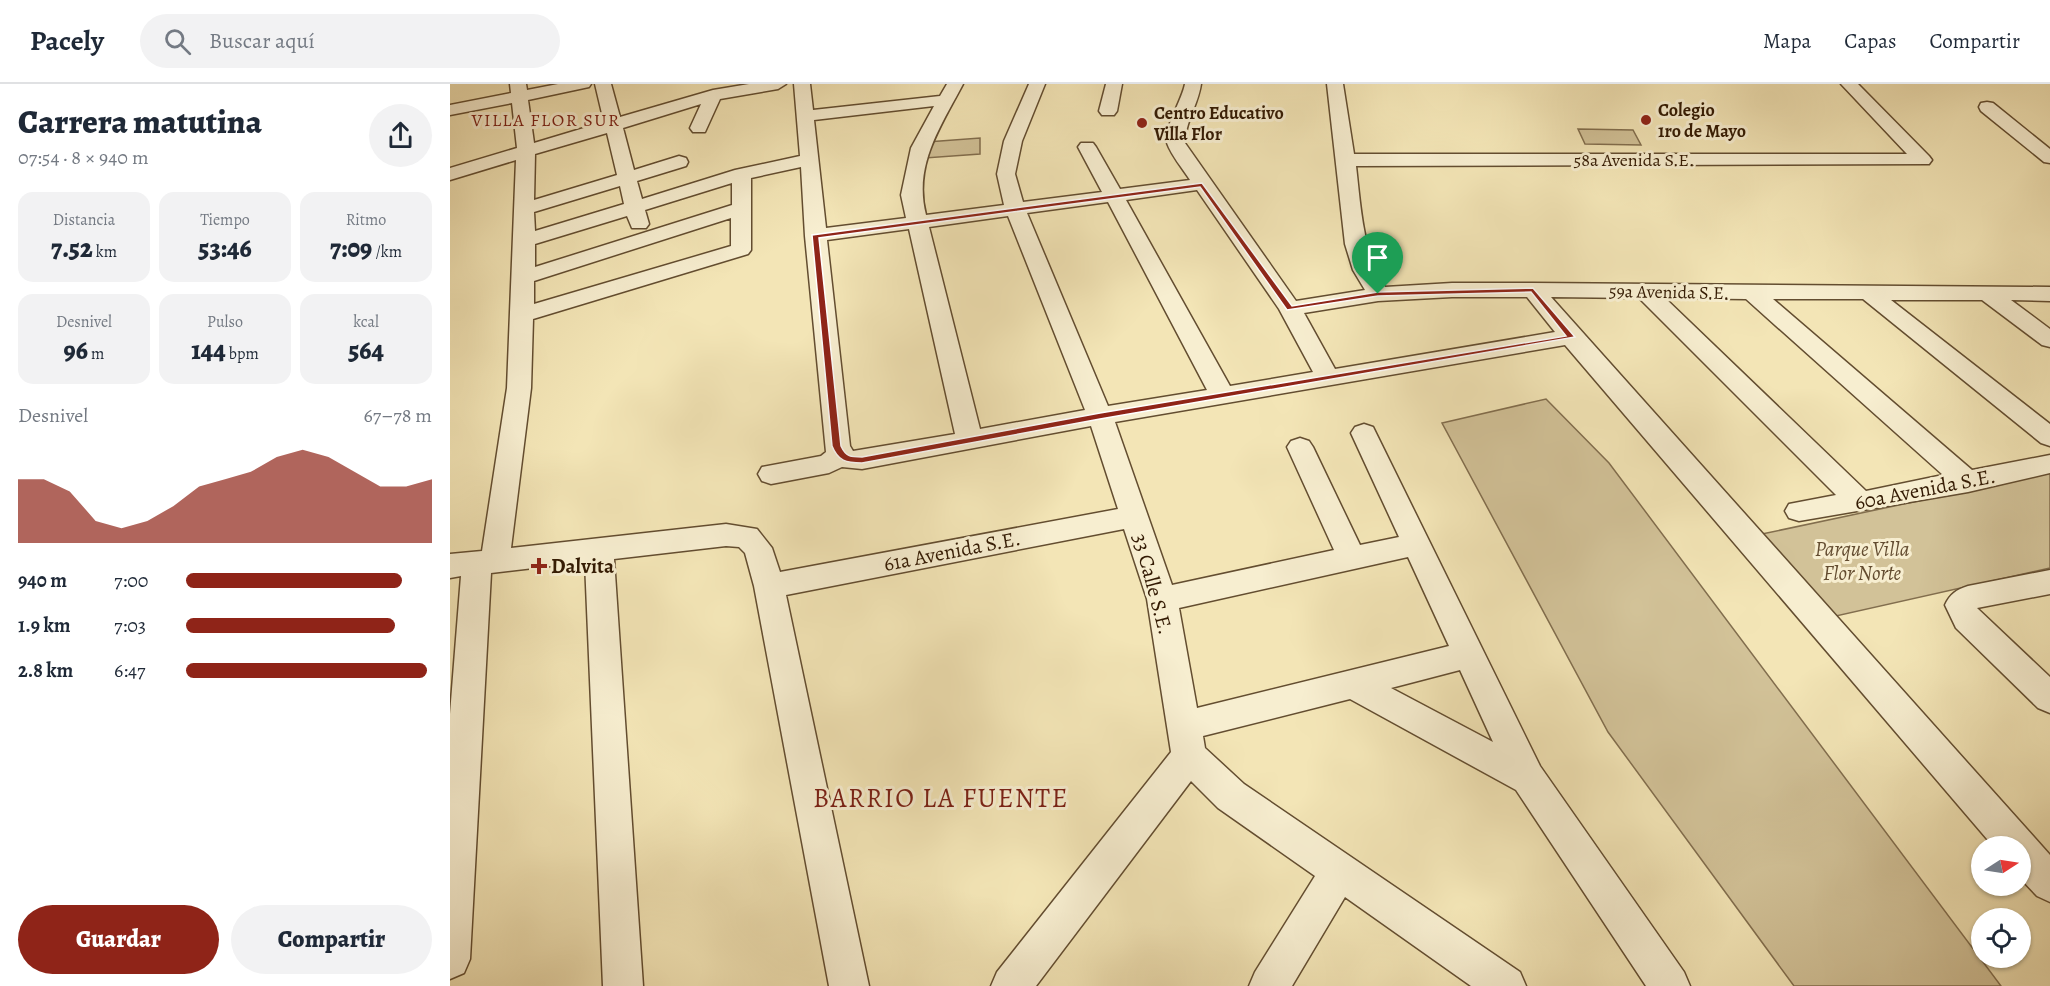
<!DOCTYPE html>
<html lang="es">
<meta charset="utf-8">
<style>
:root{--surface:#fff;--page:#f2f2f3;--text:#1f2937;--muted:#747a83;--line:#e0e1e3;--accent:#8f2418}
body{margin:0;font-family:Alegreya,serif;background:var(--page);color:var(--text);height:100vh;display:flex;flex-direction:column;font-size:22px;white-space:nowrap}
*{box-sizing:border-box;margin:0}
p{font-size:20px;color:var(--muted)}
.icon{flex:none;width:33px;height:33px;fill:none;stroke:currentColor;stroke-width:2;stroke-linecap:round;stroke-linejoin:round}
.map{position:relative;flex:1;overflow:hidden}
.sheet{display:flex;flex-direction:column;background:var(--surface);width:450px}
.sheet>*{flex:none}
.needle{width:39px;rotate:78deg}
.controls{position:absolute;left:1521px;top:752px;display:grid;gap:12px}
.controls a{display:grid;place-items:center;width:60px;height:60px;border-radius:50%;background:var(--surface);box-shadow:0 2px 4px #0004;font-size:30px}
.pin{position:absolute;display:grid;place-items:center;width:51px;height:51px;color:#fff;margin:-62px -26px;border-radius:50% 50% 50% 0;rotate:-45deg;box-shadow:0 0 6px #0007}
.pin .icon{rotate:45deg}
.round{display:grid;place-items:center;flex:none;width:63px;height:63px;border-radius:32px;background:var(--page)}
.overview{display:flex;align-items:center;justify-content:space-between;height:102px;padding:0 18px}
h1{font-size:33px;font-weight:800;line-height:45px}
.stats{display:grid;grid-template-columns:repeat(3,1fr);gap:9px;height:102px;padding:6px 18px}
.stats div{display:grid;align-content:center;border-radius:15px;background:var(--page);text-align:center}
.stats b{font-size:26px;font-weight:800}
.stats small{font-size:16px;font-weight:400}
.stats p{font-size:16px}
.chart{height:168px;padding:12px 18px}
.chart p{display:flex;justify-content:space-between}
.chart svg{width:100%;height:108px;margin-top:6px;fill:var(--accent);opacity:.7}
.primary-button{display:flex;gap:12px;margin-top:auto;padding:12px 18px}
.primary-button a{flex:1;height:69px;border-radius:36px;background:var(--accent);color:#fff;font-size:24px;font-weight:800;line-height:69px;text-align:center}
.primary-button a+a{background:var(--page);color:var(--text)}
ul{padding:0 18px;list-style:none;font-size:20px}
li{display:grid;grid-template-columns:96px 72px 1fr;align-items:center;height:45px}
li i{height:15px;border-radius:8px;background:var(--accent)}
header{display:flex;align-items:center;gap:36px;box-sizing:border-box;height:84px;padding:0 30px;background:var(--surface);border-bottom:2px solid var(--line)}
header strong{font-size:28px}
nav{display:flex;gap:33px;margin-inline-start:auto;font-size:21px}
.search{width:420px;height:54px;background:var(--page);display:flex;align-items:center;gap:15px;box-sizing:border-box;padding:0 21px;border-radius:33px;color:var(--muted);font-size:22px}
main{display:flex;flex:1;min-height:0}
.map>svg:first-child{display:block}
.green{fill:#d2c298;stroke:#826e4e;stroke-width:1.5}
.lines{fill:none;stroke-linecap:round;stroke-linejoin:round}
.minor-casing{stroke:#634d30;stroke-width:3}
.minor{fill:#f7eed0;fill-rule:evenodd}
.route{fill:#8f2418;stroke:#fff;stroke-width:1.5;fill-rule:evenodd}
.poi-dot{fill:#8f2418;stroke:#f7eed0;stroke-width:2}
.labels{text-anchor:middle;stroke-width:6;stroke-linejoin:round;paint-order:stroke}
.far-poi-label{font-size:18px;font-weight:bold;fill:#331a03;stroke:#f7eed0;text-anchor:start}
.far-neighbourhood-label{font-size:18px;letter-spacing:1.5px;fill:#7a1f14;stroke:#f7eed0}
.far-street-label{font-size:18px;fill:#331a03;stroke:#f7eed0}
.street-label{font-size:21px;fill:#331a03;stroke:#f7eed0}
.park-label{font-size:21px;font-style:italic;fill:#634c30;stroke:#f7eed0}
.poi-label{font-size:21px;font-weight:bold;fill:#331a03;stroke:#f7eed0;text-anchor:start}
.near-neighbourhood-label{font-size:27px;letter-spacing:1.5px;fill:#7a1f14;stroke:#f7eed0}
</style>
<header>
<strong>Pacely</strong>
<div class="search"><svg class="icon" aria-label="search" viewBox="0 0 24 24"><circle cx="10" cy="10" r="6"/><path d="M15 15l6 6"/></svg>Buscar aquí</div>
<nav><a>Mapa</a><a>Capas</a><a>Compartir</a></nav>
</header>
<main>
<section class="sheet">
<div class="overview"><div><h1>Carrera matutina</h1><p>07:54 · 8 × 940 m</p></div><a class="round"><svg class="icon" aria-label="share" viewBox="0 0 24 24"><path d="M12 15V3M7 8l5-5 5 5M5 13v7h14v-7"/></svg></a></div>
<div class="stats">
<div><p>Distancia</p><b>7.52<small> km</small></b></div>
<div><p>Tiempo</p><b>53:46</b></div>
<div><p>Ritmo</p><b>7:09<small> /km</small></b></div>
</div>
<div class="stats">
<div><p>Desnivel</p><b>96<small> m</small></b></div>
<div><p>Pulso</p><b>144<small> bpm</small></b></div>
<div><p>kcal</p><b>564</b></div>
</div>
<div class="chart"><p><span>Desnivel</span>67–78 m</p>
<svg viewBox="0 0 160 44" preserveAspectRatio="none"><path d="M0 44V18L10 18L20 23L30 35L40 38L50 35L60 29L70 21L80 18L90 15L100 9L110 6L120 9L130 15L140 21L150 21L160 18V44z"/></svg>
</div>
<ul>
<li><b>940 m</b>7:00<i style="width:88%"></i></li>
<li><b>1.9 km</b>7:03<i style="width:85%"></i></li>
<li><b>2.8 km</b>6:47<i style="width:98%"></i></li>
</ul>
<div class="primary-button"><a>Guardar</a><a>Compartir</a></div>
</section>
<div class="map">
<svg width="1600" height="902" viewBox="0 0 1600 902">
<rect width="100%" height="100%" fill="#f3e5b6"/>
<filter id="stains"><feTurbulence type="fractalNoise" baseFrequency=".00333" numOctaves="4"/><feColorMatrix values="0 0 0 0 .2 0 0 0 0 .09 0 0 0 0 .02 0 0 0 .5 -.17"/></filter>
<radialGradient id="worn" r=".72"><stop offset=".6" stop-color="#630" stop-opacity="0"/><stop offset="1" stop-color="#630" stop-opacity=".3"/></radialGradient>
<g class="green">
<polygon points="1128,45 1183,46 1191,61 1135,60"/>
<polygon points="530,54 530,70 475,74 477,58"/>
<polygon points="1096,315 1159,379 1551,902 1344,902 1158,648 992,339"/>
<polygon points="1600,389 1600,484 1386,532 1312,450"/>
</g>
<g class="lines">
<defs>
<g id="minor">
<path d="M 60,0 L 76,0 L 77,6 L 108,0 L 141,0 L 139,3 L 78,16 L 84,59 L 154,38 L 145,0 L 161,0 L 170,33 L 263,6 L 299,0 L 336,0 L 328,5 L 270,15 L 255,48 L 243,48 L 240,44 L 251,20 L 173,44 L 184,86 L 229,72 L 236,74 L 238,78 L 236,82 L 187,97 L 192,115 L 285,86 L 350,72 L 344,0 L 360,0 L 363,26 L 490,12 L 497,0 L 513,0 C 491,42 463,81 476,131 L 554,121 L 547,90 L 554,57 L 579,0 L 595,0 L 572,57 L 565,90 L 573,118 L 652,108 L 628,63 L 631,59 L 643,59 L 646,63 L 670,105 L 740,96 C 733,85 721,71 717,59 C 713,46 732,16 735,0 L 751,0 C 748,21 735,38 735,59 L 846,217 L 915,206 L 903,186 L 895,160 L 877,0 L 893,0 L 904,70 L 1457,70 L 1391,0 L 1408,0 L 1479,72 L 1482,76 L 1479,80 L 906,82 C 911,125 912,164 935,203 L 1002,199 L 1083,199 L 1600,203 L 1600,217 L 1561,216 L 1600,245 L 1600,263 L 1592,261 L 1532,216 L 1441,216 L 1600,340 L 1600,362 L 1591,359 L 1413,215 L 1323,215 L 1522,386 L 1600,371 L 1600,389 L 1518,408 L 1349,437 L 1339,434 L 1335,427 L 1339,420 L 1386,411 L 1189,214 L 1101,213 L 1600,771 L 1600,818 L 1587,812 L 1570,794 L 1570,762 L 1543,762 L 1115,261 L 665,338 L 722,501 L 884,466 L 837,363 L 841,357 L 850,354 L 859,357 L 863,363 L 910,461 L 949,453 L 901,349 L 905,343 L 914,340 L 923,343 L 1090,682 L 1234,888 L 1240,902 L 1196,902 L 1066,706 L 900,615 L 753,652 L 755,664 L 794,700 L 1070,888 L 1076,902 L 1021,902 L 895,813 L 842,902 L 799,902 L 805,888 L 865,792 L 768,724 L 741,697 L 586,902 L 541,902 L 547,888 L 721,668 L 697,515 L 674,445 L 336,511 L 419,902 L 379,902 L 304,502 L 295,469 L 289,463 L 276,462 L 164,475 L 193,902 L 153,902 L 135,478 L 41,489 L 20,875 L 14,889 L 0,895 L 0,630 L 11,492 L 0,494 L 0,470 L 32,467 L 57,304 L 66,76 L 0,96 L 0,84 L 67,64 L 62,19 L 0,31 L 0,21 L 61,9 ZM 484,22 L 461,64 L 451,111 L 456,134 L 376,144 L 364,36 ZM 157,49 L 167,91 L 84,116 L 85,70 ZM 351,83 L 355,152 L 376,368 L 371,372 L 312,383 L 308,390 L 312,397 L 321,400 L 379,389 L 392,383 L 412,385 L 641,342 L 668,425 L 330,488 L 322,464 L 307,445 L 276,440 L 61,464 L 81,304 L 83,235 L 298,170 L 301,166 L 301,94 ZM 282,99 L 282,121 L 85,183 L 85,160 L 177,132 L 182,144 L 196,144 L 199,140 L 195,126 ZM 170,102 L 174,120 L 85,147 L 84,128 ZM 747,106 L 829,225 L 863,288 L 780,302 L 676,116 ZM 658,118 L 757,306 L 658,322 L 577,129 ZM 558,132 L 635,326 L 530,345 L 479,143 ZM 281,134 L 281,162 L 84,220 L 84,197 ZM 459,145 L 505,350 L 403,367 L 400,362 L 377,156 ZM 1002,213 L 1077,213 L 1105,248 L 885,285 L 854,229 L 928,217 ZM 1215,214 L 1296,215 L 1493,391 L 1416,407 ZM 958,473 L 999,562 L 747,624 L 729,524 ZM 1010,586 L 1043,658 L 941,604 Z"/>
<polygon points="656,0 672,0 667,27 664,31 652,31 649,27"/>
<polygon points="1537,18 1543,19 1600,65 1600,79 1594,78 1531,27 1529,23 1531,19"/>
<path d="M 1600,486 L 1600,510 L 1527,524 L 1600,593 L 1600,629 L 1588,624 L 1506,544 L 1495,521 C 1500,510 1506,506 1518,502 Z"/>
</g>
</defs>
<use href="#minor" class="minor-casing"/>
<use href="#minor" class="minor"/>
</g>
<path class="route" d="M 752,99 L 842,222 L 928,208 L 1083,204 L 1125,253 L 650,335 L 412,379 C 396,379 388,377 382,362 L 362,151 ZM 750,103 L 837,226 L 928,212 L 1081,208 L 1116,252 L 650,329 L 412,373 C 401,373 396,373 391,362 L 369,154 Z"/>
<g class="poi-dot">
<circle cx="1196" cy="36" r="6"/>
<circle cx="692" cy="39" r="6"/>
<path d="M86 473h6v6h6v6h-6v6h-6v-6h-6v-6h6z"/>
</g>
<g class="labels">
<g class="far-poi-label">
<text x="1208" y="32">Colegio<tspan x="1208" dy="21">1ro de Mayo</tspan></text>
<text x="704" y="35">Centro Educativo<tspan x="704" dy="21">Villa Flor</tspan></text>
</g>
<g class="far-neighbourhood-label">
<text x="96" y="42">VILLA FLOR SUR</text>
</g>
<g class="far-street-label">
<text x="1184" y="82">58a Avenida S.E.</text>
<text transform="translate(1219 208) rotate(1)" y="6">59a Avenida S.E.</text>
</g>
<g class="street-label">
<text transform="translate(1475 405) rotate(-11)" y="7">60a Avenida S.E.</text>
<text transform="translate(502 467) rotate(-11)" y="7">61a Avenida S.E.</text>
<text transform="translate(703 500) rotate(75)" y="7">33 Calle S.E.</text>
</g>
<g class="park-label">
<text x="1412" y="472">Parque Villa<tspan x="1412" dy="24">Flor Norte</tspan></text>
</g>
<g class="poi-label">
<text x="101" y="489">Dalvita</text>
</g>
<g class="near-neighbourhood-label">
<text x="491" y="723">BARRIO LA FUENTE</text>
</g>
</g>
<rect width="100%" height="100%" filter="url(#stains)"/>
<rect width="100%" height="100%" fill="url(#worn)"/>
</svg>
<div class="controls">
<a><svg class="needle" viewBox="-14 -14 28 28"><path d="M0-13l5 13h-10z" fill="#e53935"/><path d="M0 13l5-13h-10z" fill="#747a83"/></svg></a>
<a><svg class="icon" aria-label="locate" viewBox="0 0 24 24"><circle cx="12" cy="12" r="6"/><path d="M12 2v4M12 18v4M2 12h4M18 12h4"/></svg></a>
</div>
<div class="pin" style="left:928px;top:210px;background:#1e9e55"><svg class="icon" aria-label="arrive" viewBox="0 0 24 24"><path d="M6 21V4h12l-3 4 3 4H6"/></svg></div>
</div>
</main>
